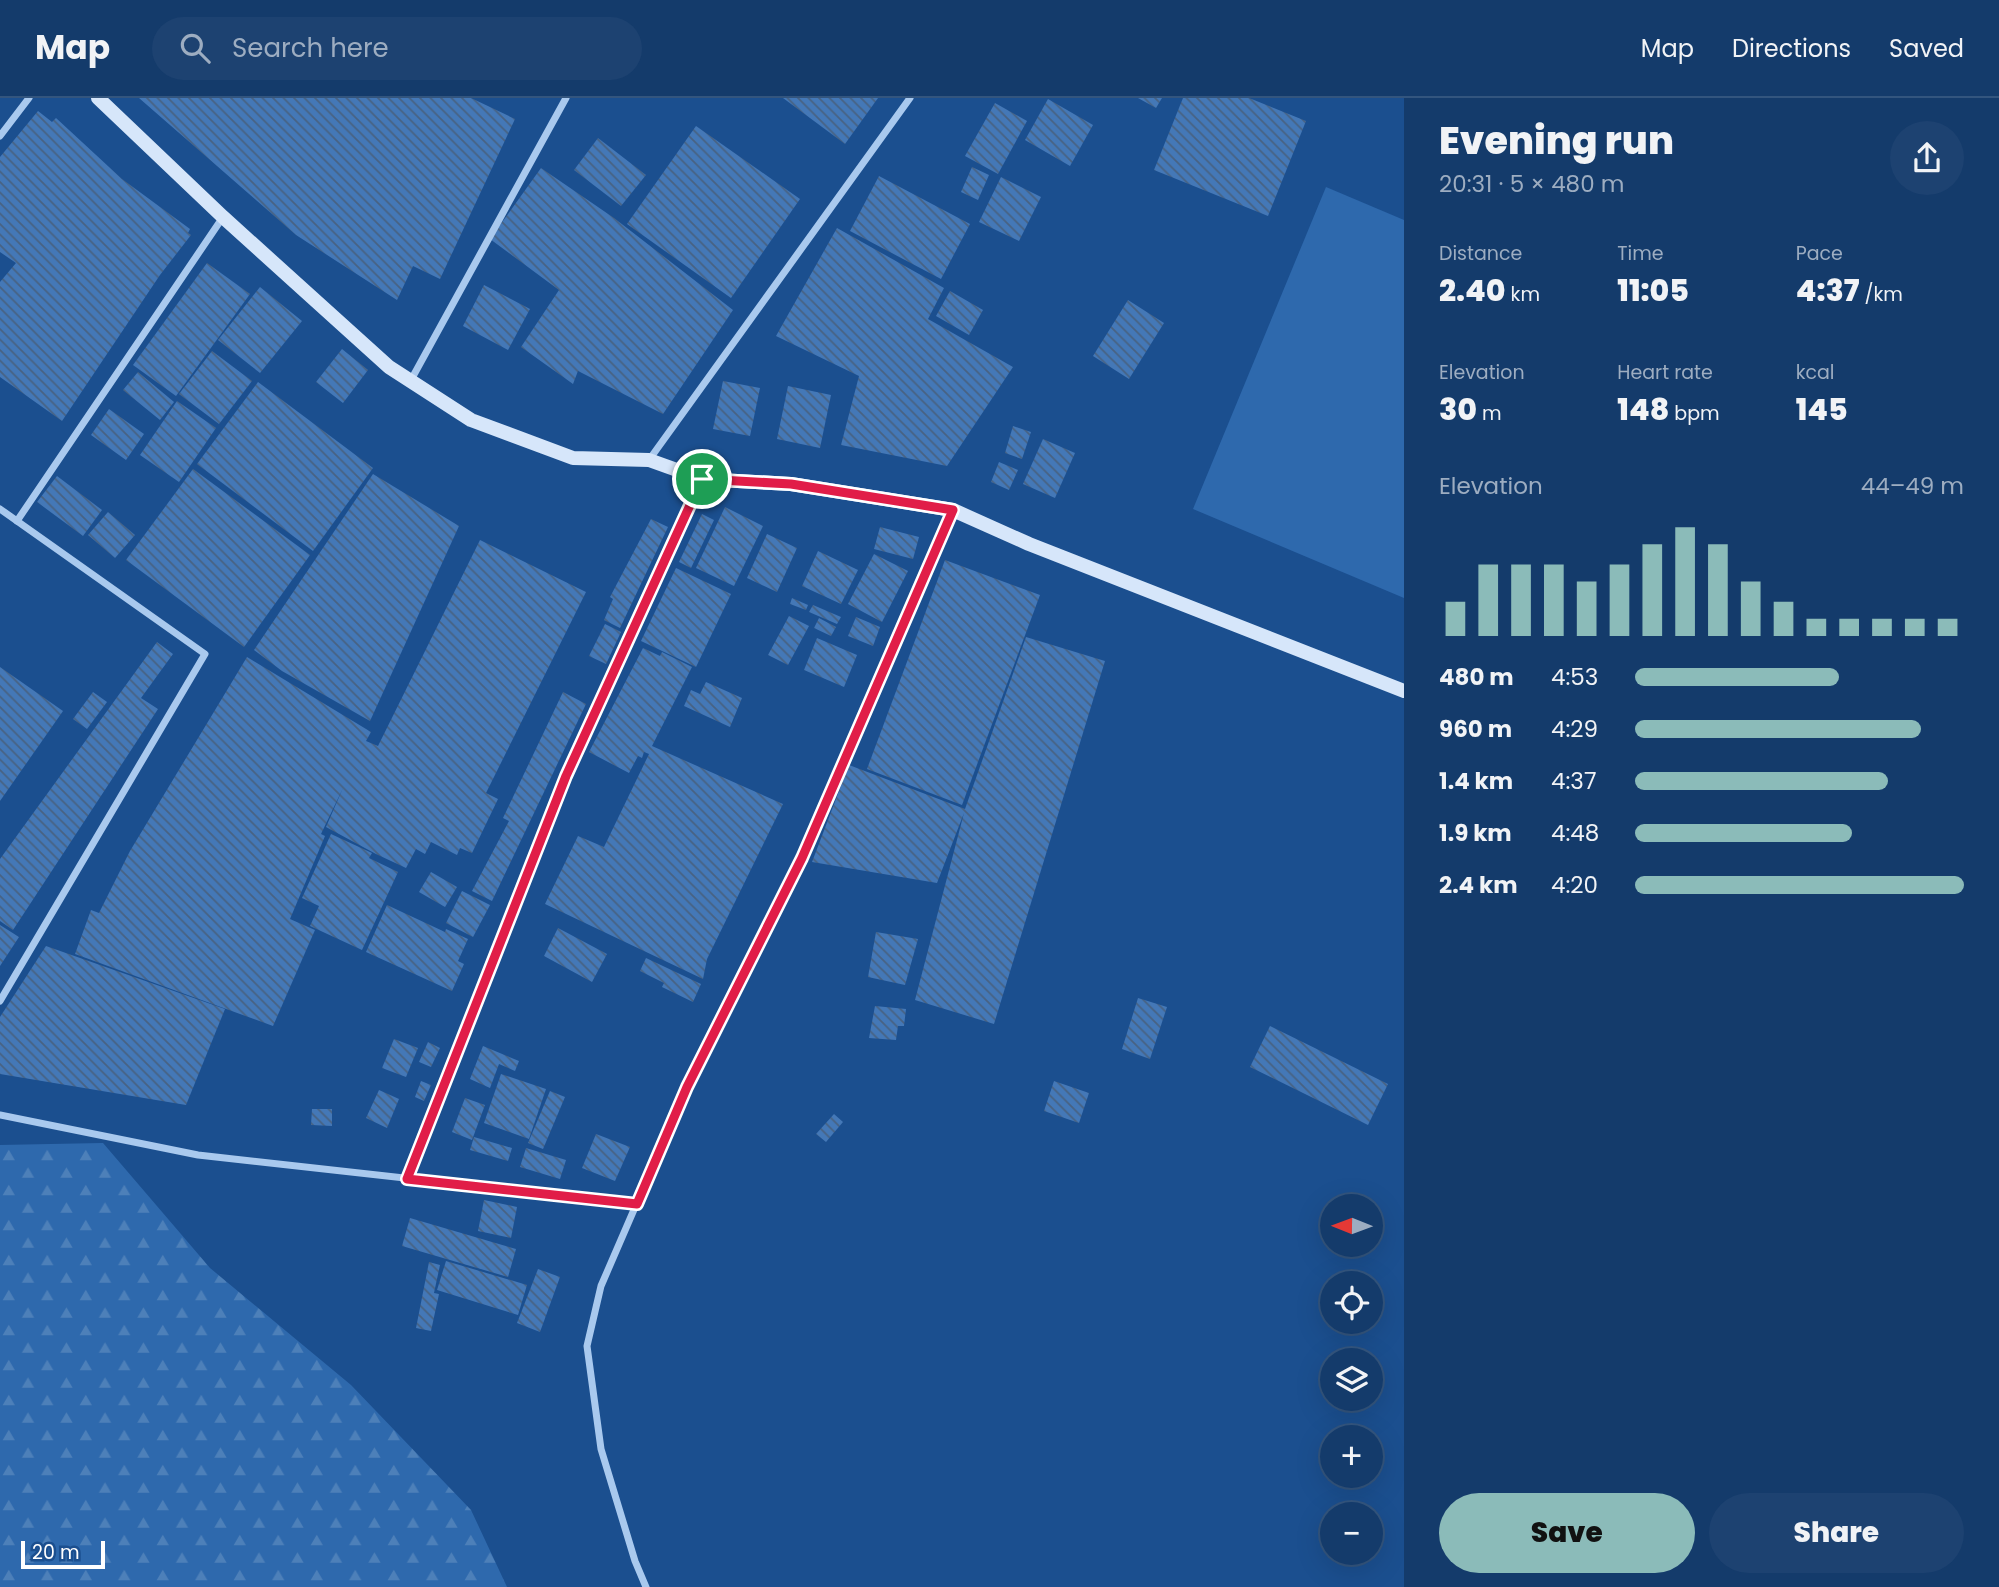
<!DOCTYPE html>
<meta charset="utf-8">
<style>
:root{--surface:#143b6b;--page:#1d4271;--text:#f1f3f6;--muted:#9dadc1;--line:#33557e;--accent:#8bbbb9}
body{margin:0;font-family:Poppins,sans-serif;background:var(--page);color:var(--text);height:100vh;display:flex;flex-direction:column;font-size:26px;white-space:nowrap}
*{box-sizing:border-box;margin:0}
p{font-size:23px;color:var(--muted)}
.icon{flex:none;width:38px;height:38px;fill:none;stroke:currentColor;stroke-width:2;stroke-linecap:round;stroke-linejoin:round}
.map{position:relative;flex:1;overflow:hidden}
.side{display:flex;flex-direction:column;background:var(--surface);width:595px}
.side>*{flex:none}
.needle{width:46px;rotate:271deg}
.fabs{position:absolute;left:1320px;top:1096px;display:grid;gap:14px}
.fabs a{display:grid;place-items:center;width:63px;height:63px;border-radius:50%;background:var(--surface);box-shadow:0 7px 28px #0002,0 0 0 2px var(--line);font-size:35px}
.scale{position:absolute;left:21px;bottom:18px;width:84px;box-sizing:border-box;padding-left:7px;border:4px solid #fff;border-top:0;font-size:19px;line-height:24px;white-space:nowrap;color:#fff;-webkit-text-stroke:5px #1b4f8f;paint-order:stroke}
.pin{position:absolute;display:grid;place-items:center;width:60px;height:60px;color:#fff;margin:-30px;border:4px solid #fff;border-radius:50%;box-shadow:0 2px 7px #0007}
.round{display:grid;place-items:center;flex:none;width:74px;height:74px;border-radius:37px;background:var(--page)}
.headline{display:flex;align-items:center;justify-content:space-between;height:119px;padding:0 35px}
h1{font-size:38px;font-weight:800;line-height:52px}
.stats{display:grid;grid-template-columns:repeat(3,1fr);gap:10px;height:119px;padding:7px 35px}
.stats div{display:grid;align-content:center}
.stats b{font-size:30px;font-weight:800}
.stats small{font-size:19px;font-weight:400}
.stats p{font-size:19px}
.chart{height:196px;padding:14px 35px}
.chart p{display:flex;justify-content:space-between}
.chart svg{width:100%;height:126px;margin-top:7px;stroke:var(--accent);stroke-width:6}
.cta{display:flex;gap:14px;margin-top:auto;padding:14px 35px}
.cta a{flex:1;height:80px;border-radius:42px;background:var(--accent);color:#111;font-size:28px;font-weight:800;line-height:80px;text-align:center}
.cta a+a{background:var(--page);color:var(--text)}
ul{padding:0 35px;list-style:none;font-size:23px}
li{display:grid;grid-template-columns:112px 84px 1fr;align-items:center;height:52px}
li i{height:18px;border-radius:9px;background:var(--accent)}
header{display:flex;align-items:center;gap:42px;box-sizing:border-box;height:98px;padding:0 35px;background:var(--surface);border-bottom:2px solid var(--line)}
header strong{font-size:33px}
nav{display:flex;gap:38px;margin-inline-start:auto;font-size:24px}
.search{width:490px;height:63px;background:var(--page);display:flex;align-items:center;gap:18px;box-sizing:border-box;padding:0 24px;border-radius:38px;color:var(--muted);font-size:26px}
main{display:flex;flex:1;min-height:0}
.map>svg:first-child{display:block}
.grass{fill:#2e69ad}
.forest{fill:url(#forest-firs)}
.building{fill:url(#building-back-hatch)}
.lines{fill:none;stroke-linecap:round;stroke-linejoin:round}
.street{stroke:#a9c9ee;stroke-width:7}
.secondary{stroke:#d6e6fa;stroke-width:14}
.route-casing{stroke:#fff;stroke-width:14}
.route{stroke:#e11d48;stroke-width:9}
</style>
<header>
<strong>Map</strong>
<div class="search"><svg class="icon" aria-label="search" viewBox="0 0 24 24"><circle cx="10" cy="10" r="6"/><path d="M15 15l6 6"/></svg>Search here</div>
<nav><a>Map</a><a>Directions</a><a>Saved</a></nav>
</header>
<main>
<div class="map">
<svg width="1404" height="1489" viewBox="0 0 1404 1489">
<defs>
<pattern id="forest-firs" width="22" height="20" patternUnits="userSpaceOnUse" patternTransform="scale(1.75)"><rect width="22" height="20" fill="#2e69ad"/><path d="M5 1l3.5 6h-7zM16 11l3.5 6h-7z" fill="#4d80b9"/></pattern>
<pattern id="building-back-hatch" width="6" height="6" patternUnits="userSpaceOnUse" patternTransform="scale(1.75)"><rect width="6" height="6" fill="#4478b7"/><path d="M-1 5l2 2M0 0l6 6M5-1l2 2" fill="none" stroke="#486282"/></pattern>
</defs>
<rect width="100%" height="100%" fill="#1b4f8f"/>
<polygon class="grass" points="1326,89 1404,122 1404,500 1193,411"/>
<polygon class="forest" points="103,1045 210,1170 351,1287 471,1412 507,1489 0,1489 0,1047"/>
<g class="building">
<polygon points="139,0 471,0 515,21 440,181 413,168 397,202 296,137"/>
<polygon points="783,0 878,0 845,46"/>
<polygon points="1138,0 1162,0 1156,10"/>
<polygon points="1183,0 1249,0 1306,23 1268,118 1154,72"/>
<polygon points="1048,1 1093,27 1070,68 1025,42"/>
<polygon points="995,5 1027,23 998,76 965,58"/>
<polygon points="38,13 52,24 56,20 122,81 190,131 188,135 191,137 160,177 62,323 0,279 0,184 16,165 0,154 0,59"/>
<polygon points="696,28 800,101 731,200 627,126"/>
<polygon points="598,40 646,77 621,108 574,72"/>
<polygon points="972,69 989,77 978,102 961,94"/>
<polygon points="541,70 614,120 733,212 663,316 578,273 573,286 521,249 559,192 490,141"/>
<polygon points="879,78 970,126 941,181 850,133"/>
<polygon points="1001,79 1041,99 1019,143 979,124"/>
<polygon points="837,130 944,190 928,221 1013,269 947,368 841,347 859,278 776,238"/>
<polygon points="207,165 250,196 176,298 133,267"/>
<polygon points="484,187 530,211 508,252 463,228"/>
<polygon points="260,189 302,223 260,275 218,242"/>
<polygon points="950,193 983,212 969,237 936,218"/>
<polygon points="1128,202 1164,225 1129,281 1093,258"/>
<polygon points="342,251 368,272 343,305 316,284"/>
<polygon points="212,253 252,283 219,326 179,296"/>
<polygon points="138,274 174,304 160,322 123,292"/>
<polygon points="723,283 760,290 750,338 713,331"/>
<polygon points="258,284 373,370 313,453 197,366"/>
<polygon points="788,288 831,297 820,350 777,341"/>
<polygon points="177,303 216,330 179,384 140,357"/>
<polygon points="109,311 144,336 126,362 91,337"/>
<polygon points="1013,328 1031,334 1022,361 1005,355"/>
<polygon points="1043,341 1075,355 1055,400 1023,386"/>
<polygon points="999,364 1018,372 1009,392 991,384"/>
<polygon points="193,371 310,457 244,549 126,462"/>
<polygon points="373,376 459,428 370,623 282,573 254,552"/>
<polygon points="57,378 102,412 83,438 37,404"/>
<polygon points="725,409 763,428 734,488 696,470"/>
<polygon points="108,414 135,437 115,460 88,437"/>
<polygon points="702,416 714,422 691,470 679,464"/>
<polygon points="651,421 668,429 620,530 604,522 613,501 610,499"/>
<polygon points="880,429 919,439 913,461 874,451"/>
<polygon points="767,436 797,450 777,494 747,480"/>
<polygon points="480,442 586,494 486,695 498,701 472,755 460,750 457,757 431,744 425,756 416,751 406,770 376,756 326,729 343,690 321,736 325,738 290,821 315,832 273,928 75,856 91,812 99,815 130,753 247,559 371,634 366,643 378,648"/>
<polygon points="818,453 858,472 841,506 802,488"/>
<polygon points="874,456 908,473 882,524 848,506"/>
<polygon points="945,462 1040,497 962,707 867,671"/>
<polygon points="676,470 731,496 696,569 641,543"/>
<polygon points="792,500 808,507 806,512 790,506"/>
<polygon points="813,507 841,519 837,526 809,514"/>
<polygon points="789,518 809,528 788,567 768,557"/>
<polygon points="856,519 880,529 873,548 848,538"/>
<polygon points="819,520 836,529 831,538 814,530"/>
<polygon points="605,526 621,534 606,566 589,558"/>
<polygon points="1026,539 1105,563 994,926 915,902 964,715 937,785 812,764 849,667 965,711"/>
<polygon points="817,540 857,557 844,589 804,572"/>
<polygon points="157,544 173,556 141,600 158,611 13,832 0,823 0,761"/>
<polygon points="643,550 660,558 662,554 692,569 652,648 783,706 707,861 703,881 545,806 578,738 604,749 649,656 644,654 642,660 638,658 629,675 589,654"/>
<polygon points="0,569 63,613 0,703"/>
<polygon points="706,584 742,600 730,629 684,608 691,592 700,596"/>
<polygon points="93,594 107,604 87,631 73,621"/>
<polygon points="563,594 586,606 492,803 472,793 509,723 503,720"/>
<polygon points="331,736 372,755 369,760 398,774 362,852 310,828 319,808 302,800"/>
<polygon points="431,774 457,789 445,809 419,794"/>
<polygon points="462,793 490,807 473,839 446,825"/>
<polygon points="387,807 445,834 446,831 468,841 458,863 464,866 452,893 366,854"/>
<polygon points="0,827 19,839 0,868"/>
<polygon points="558,830 607,856 592,884 544,858"/>
<polygon points="876,834 918,841 905,887 868,879"/>
<polygon points="46,848 225,911 186,1007 0,976 0,919"/>
<polygon points="646,860 701,886 693,904 662,889 664,885 640,873"/>
<polygon points="1138,900 1167,909 1150,961 1122,951"/>
<polygon points="875,908 906,911 904,928 898,928 896,942 869,940"/>
<polygon points="1270,928 1388,986 1368,1027 1250,969"/>
<polygon points="394,941 418,950 406,979 382,970"/>
<polygon points="428,944 440,950 431,969 419,964"/>
<polygon points="483,948 519,963 515,973 499,966 490,990 470,981"/>
<polygon points="501,976 546,991 529,1041 484,1025"/>
<polygon points="421,983 431,987 424,1003 415,999"/>
<polygon points="1054,983 1089,995 1079,1025 1044,1013"/>
<polygon points="379,992 399,1001 387,1030 366,1020"/>
<polygon points="550,993 565,999 543,1051 528,1045"/>
<polygon points="465,1000 485,1007 472,1042 452,1034"/>
<polygon points="312,1011 332,1011 332,1028 311,1027"/>
<polygon points="834,1016 843,1024 826,1044 816,1036"/>
<polygon points="596,1036 630,1049 615,1083 582,1070"/>
<polygon points="474,1039 512,1050 508,1063 470,1052"/>
<polygon points="526,1050 566,1062 560,1081 520,1069"/>
<polygon points="484,1102 517,1109 511,1140 478,1133"/>
<polygon points="410,1120 516,1151 508,1179 402,1148"/>
<polygon points="446,1163 527,1187 518,1217 437,1192"/>
<polygon points="429,1164 440,1167 434,1195 439,1196 431,1233 416,1230"/>
<polygon points="538,1171 560,1179 540,1234 517,1225"/>
</g>
<g class="lines">
<g class="street">
<polyline points="0,38 29,0"/>
<polyline points="411,282 566,0"/>
<polyline points="649,362 910,0"/>
<polyline points="0,411 205,556 0,903"/>
<polyline points="17,423 223,119"/>
<polyline points="0,1017 198,1057 637,1106"/>
<polyline points="407,1081 566,678 702,381"/>
<polyline points="646,1489 635,1463 601,1351 587,1248 601,1188 687,989 802,760 953,412"/>
</g>
<polyline class="secondary" points="98,0 223,119 389,269 471,322 573,360 649,362 702,381 791,386 953,412 1029,446 1404,593"/>
</g>
<g class="lines">
<defs>
<polygon id="route" points="702,381 791,386 953,412 802,760 687,989 637,1106 407,1081 566,678"/>
</defs>
<use href="#route" class="route-casing"/>
<use href="#route" class="route"/>
</g>
</svg>
<div class="fabs">
<a><svg class="needle" viewBox="-14 -14 28 28"><path d="M0-13l5 13h-10z" fill="#e53935"/><path d="M0 13l5-13h-10z" fill="#9dadc1"/></svg></a>
<a><svg class="icon" aria-label="locate" viewBox="0 0 24 24"><circle cx="12" cy="12" r="6"/><path d="M12 2v4M12 18v4M2 12h4M18 12h4"/></svg></a>
<a><svg class="icon" aria-label="layers" viewBox="0 0 24 24"><path d="M12 4l9 5-9 5-9-5zM3 14l9 5 9-5"/></svg></a>
<a>+</a>
<a>−</a>
</div>
<div class="scale">20 m</div>
<div class="pin" style="left:702px;top:381px;background:#1e9e55"><svg class="icon" aria-label="arrive" viewBox="0 0 24 24"><path d="M6 21V4h12l-3 4 3 4H6"/></svg></div>
</div>
<section class="side">
<div class="headline"><div><h1>Evening run</h1><p>20:31 · 5 × 480 m</p></div><a class="round"><svg class="icon" aria-label="share" viewBox="0 0 24 24"><path d="M12 15V3M7 8l5-5 5 5M5 13v7h14v-7"/></svg></a></div>
<div class="stats">
<div><p>Distance</p><b>2.40<small> km</small></b></div>
<div><p>Time</p><b>11:05</b></div>
<div><p>Pace</p><b>4:37<small> /km</small></b></div>
</div>
<div class="stats">
<div><p>Elevation</p><b>30<small> m</small></b></div>
<div><p>Heart rate</p><b>148<small> bpm</small></b></div>
<div><p>kcal</p><b>145</b></div>
</div>
<div class="chart"><p><span>Elevation</span>44–49 m</p>
<svg viewBox="0 0 160 44" preserveAspectRatio="none"><path d="M5 44V32M15 44V19M25 44V19M35 44V19M45 44V25M55 44V19M65 44V12M75 44V6M85 44V12M95 44V25M105 44V32M115 44V38M125 44V38M135 44V38M145 44V38M155 44V38"/></svg>
</div>
<ul>
<li><b>480 m</b>4:53<i style="width:62%"></i></li>
<li><b>960 m</b>4:29<i style="width:87%"></i></li>
<li><b>1.4 km</b>4:37<i style="width:77%"></i></li>
<li><b>1.9 km</b>4:48<i style="width:66%"></i></li>
<li><b>2.4 km</b>4:20<i style="width:100%"></i></li>
</ul>
<div class="cta"><a>Save</a><a>Share</a></div>
</section>
</main>
